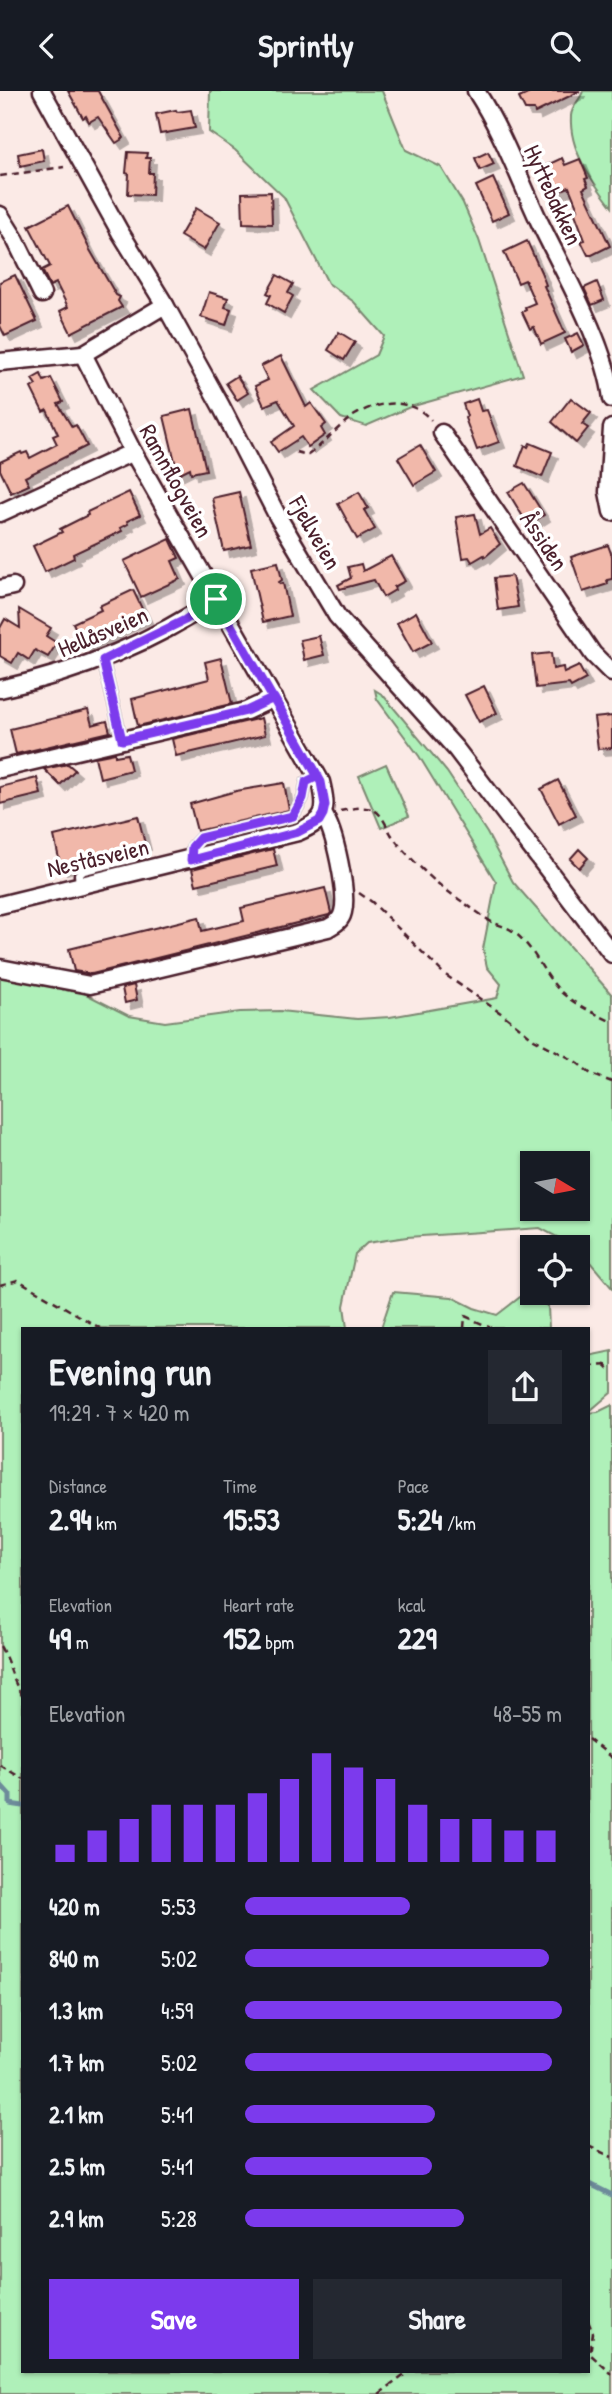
<!DOCTYPE html>
<meta charset="utf-8">
<style>
:root{--surface:#171b24;--page:#242831;--text:#f1f3f6;--muted:#9ea1a6;--accent:#7c3aed}
body{margin:0;font-family:"Patrick Hand",sans-serif;background:var(--page);color:var(--text);height:100vh;display:flex;flex-direction:column;font-size:26px;white-space:nowrap}
*{box-sizing:border-box;margin:0}
p{font-size:23px;color:var(--muted)}
.icon{flex:none;width:38px;height:38px;fill:none;stroke:currentColor;stroke-width:2;stroke-linecap:round;stroke-linejoin:round}
.map{position:relative;flex:1;overflow:hidden}
.details{position:absolute;left:21px;top:1236px;width:569px;height:1046px;display:flex;flex-direction:column;background:var(--surface);border-radius:0px;box-shadow:0 2px 5px #0004}
.details>*{flex:none}
.needle{width:46px;rotate:100deg}
.fabs{position:absolute;left:520px;top:1060px;display:grid;gap:14px}
.fabs a{display:grid;place-items:center;width:70px;height:70px;border-radius:0px;background:var(--surface);box-shadow:0 2px 5px #0004;font-size:35px}
.pin{position:absolute;display:grid;place-items:center;width:60px;height:60px;color:#fff;margin:-30px;border:4px solid #fff;border-radius:50%;box-shadow:0 2px 7px #0007}
.round{display:grid;place-items:center;flex:none;width:74px;height:74px;border-radius:0px;background:var(--page)}
.overview{display:flex;align-items:center;justify-content:space-between;height:119px;padding:0 28px}
h1{font-size:38px;font-weight:700;line-height:52px}
.stats{display:grid;grid-template-columns:repeat(3,1fr);gap:10px;height:119px;padding:7px 28px}
.stats div{display:grid;align-content:center}
.stats b{font-size:30px;font-weight:700}
.stats small{font-size:19px;font-weight:400}
.stats p{font-size:19px}
.chart{height:196px;padding:14px 28px}
.chart p{display:flex;justify-content:space-between}
.chart svg{width:100%;height:126px;margin-top:7px;stroke:var(--accent);stroke-width:6}
.cta{display:flex;gap:14px;margin-top:auto;padding:14px 28px}
.cta a{flex:1;height:80px;border-radius:0px;background:var(--accent);color:#fff;font-size:28px;font-weight:700;line-height:80px;text-align:center}
.cta a+a{background:var(--page);color:var(--text)}
ul{padding:0 28px;list-style:none;font-size:23px}
li{display:grid;grid-template-columns:112px 84px 1fr;align-items:center;height:52px}
li i{height:18px;border-radius:9px;background:var(--accent)}
header{display:flex;justify-content:space-between;align-items:center;height:91px;padding:0 28px;background:var(--surface);font-size:32px;font-weight:700}
.map>svg:first-child{display:block}
.green{fill:#aff0b9;stroke:#7c8872;stroke-width:2;fill-rule:evenodd}
.lines{fill:none;stroke-linecap:round;stroke-linejoin:round}
.stream{stroke:#6d8b9a;stroke-width:5}
.building{fill:#f1b8aa;stroke:#4a1f2b;stroke-width:2;filter:url(#shadow)}
.service-casing{stroke:#4a1f2b;stroke-width:13}
.minor-casing{stroke:#4a1f2b;stroke-width:21}
.path{stroke:#4a1f2b;stroke-width:2.5;stroke-dasharray:7 5;stroke-linecap:butt}
.service{stroke:#fff;stroke-width:8}
.minor{stroke:#fff;stroke-width:16}
.route-casing{stroke:#fff;stroke-width:14}
.route{stroke:#7c3aed;stroke-width:9}
.labels{text-anchor:middle;stroke-width:7;stroke-linejoin:round;paint-order:stroke}
.street-label{font-size:24px;fill:#4a1f2b;stroke:#fff}
</style>
<header><svg class="icon" aria-label="back" viewBox="0 0 24 24"><path d="M15 5l-7 7 7 7"/></svg>Sprintly<svg class="icon" aria-label="search" viewBox="0 0 24 24"><circle cx="10" cy="10" r="6"/><path d="M15 15l6 6"/></svg></header>
<div class="map">
<svg width="612" height="2303" viewBox="0 0 612 2303">
<defs>
<filter id="shadow"><feDropShadow dx="6" dy="6" stdDeviation="0" flood-color="#0004"/></filter>
</defs>
<rect width="100%" height="100%" fill="#fbeae6"/>
<filter id="ink" filterUnits="userSpaceOnUse"><feTurbulence type="fractalNoise" baseFrequency=".0143" numOctaves="2"/><feDisplacementMap in="SourceGraphic" scale="14" xChannelSelector="R" yChannelSelector="G"/><feConvolveMatrix kernelMatrix="1 2 1 2 8 2 1 2 1" color-interpolation-filters="sRGB"/></filter>
<g filter="url(#ink)">
<g class="green">
<polygon points="210,0 382,0 406,59 441,76 463,112 479,149 523,284 410,316 366,335 341,327 314,299 376,264 384,245 354,211 328,192 284,106 235,59 209,41"/>
<path d="M 583,0 L 612,0 L 612,116 C 592,90 569,60 571,25 C 571,16 581,8 583,0 Z"/>
<path d="M 375,599 L 383,604 L 447,681 L 487,742 L 513,791 L 612,904 L 612,1197 L 578,1157 L 540,1137 L 407,1146 L 367,1152 L 355,1163 L 344,1215 L 347,1237 L 23,1237 L 23,2280 L 588,2280 L 588,1322 L 598,1321 L 612,1314 L 612,2303 L 0,2303 L 0,883 L 78,899 L 129,925 L 165,931 L 240,921 L 280,920 L 357,928 L 390,926 L 497,907 L 501,893 L 487,876 L 483,858 L 496,791 L 419,665 L 377,608 ZM 532,1073 L 578,1073 L 578,1118 L 532,1118 Z"/>
<polygon points="386,673 409,725 381,737 359,685"/>
<polygon points="393,1201 452,1206 474,1217 497,1224 524,1203 548,1215 549,1237 381,1237"/>
<polygon points="612,1260 612,1301 591,1319 588,1319 588,1265"/>
</g>
<g class="lines">
<g class="stream">
<polyline points="0,1693 10,1704 10,1713 23,1715"/>
<polyline points="588,2092 612,2104"/>
</g>
</g>
<g class="building">
<polygon points="68,0 98,0 124,47 116,52 98,26 89,31 86,25 83,27"/>
<polygon points="534,0 580,0 535,22 534,19 525,19 519,7"/>
<polygon points="176,19 177,21 191,19 195,37 160,43 156,23"/>
<polygon points="42,58 44,70 20,75 18,63"/>
<polygon points="128,61 147,62 146,67 150,67 149,82 153,82 152,104 128,103 129,83 126,82"/>
<polygon points="488,61 494,73 480,79 475,67"/>
<polygon points="562,67 565,74 580,68 588,87 585,88 588,95 583,98 610,155 592,164 588,164 581,150 585,149 574,120 578,118 569,96 557,101 545,75"/>
<polygon points="493,87 509,122 492,130 476,95"/>
<polygon points="271,101 272,133 243,132 242,102"/>
<polygon points="68,115 90,159 116,204 120,206 118,210 122,216 71,242 60,220 68,216 56,192 50,195 42,179 50,175 29,135"/>
<polygon points="196,117 220,131 204,159 180,145"/>
<polygon points="527,150 541,181 546,194 544,195 565,242 541,253 534,236 530,238 522,221 526,219 525,216 535,212 525,189 518,192 504,161"/>
<polygon points="15,184 37,230 5,245 0,235 0,191"/>
<polygon points="277,184 293,193 288,202 293,205 284,222 267,212 271,204 267,202"/>
<polygon points="597,191 604,209 592,214 584,197"/>
<polygon points="209,201 228,207 225,216 231,218 226,234 201,226"/>
<polygon points="339,241 355,251 344,269 328,259"/>
<polygon points="578,242 584,254 571,261 565,248"/>
<polygon points="281,265 306,316 311,312 326,333 321,337 325,344 308,356 301,346 278,361 271,351 294,335 278,309 264,315 255,295 268,289 261,275"/>
<polygon points="41,283 44,290 51,287 63,311 58,313 72,336 76,334 87,355 25,386 29,394 11,402 0,379 0,371 21,361 22,363 27,361 30,367 57,353 53,345 58,343 47,319 43,321 31,297 36,294 32,288"/>
<polygon points="237,285 248,302 237,309 226,292"/>
<polygon points="571,307 591,322 582,333 588,337 576,352 552,331"/>
<polygon points="477,308 481,320 487,319 499,351 477,359 465,327 467,325 463,313"/>
<polygon points="192,318 206,379 191,382 190,377 178,383 164,325"/>
<polygon points="530,352 552,361 542,386 517,375 525,354 528,356"/>
<polygon points="420,354 436,381 414,394 398,367"/>
<polygon points="524,392 544,424 528,434 508,401"/>
<polygon points="129,401 140,424 127,430 128,433 120,437 122,440 73,463 74,467 45,481 33,455 62,441 60,438 88,424 87,421"/>
<polygon points="239,401 251,454 224,460 212,407"/>
<polygon points="359,401 368,417 364,419 375,438 357,448 338,413"/>
<polygon points="475,423 480,443 490,437 500,453 485,466 484,464 472,471 469,466 463,467 456,426"/>
<polygon points="170,448 179,467 172,470 180,488 141,506 124,470"/>
<polygon points="608,454 612,465 612,488 607,489 608,493 583,501 571,466"/>
<polygon points="391,465 405,490 394,496 395,499 383,506 374,489 340,498 338,494 351,487 348,476 361,473 363,480"/>
<polygon points="278,471 282,489 279,491 280,493 283,492 290,525 263,531 251,477"/>
<polygon points="512,485 518,516 498,519 494,487"/>
<polygon points="133,499 146,526 115,540 117,543 85,558 73,532 101,519 99,515"/>
<polygon points="19,518 51,537 46,545 57,552 48,566 35,559 29,569 18,562 12,572 0,565 0,537 5,528 20,537"/>
<polygon points="416,521 432,551 413,561 397,532"/>
<polygon points="319,545 324,564 304,569 300,549"/>
<polygon points="551,562 553,578 563,576 564,582 579,575 586,588 571,596 569,593 536,597 532,564"/>
<polygon points="221,567 232,613 138,635 132,608 209,588 205,571"/>
<polygon points="484,595 497,622 479,631 465,604"/>
<polygon points="88,619 92,634 107,630 110,641 16,663 10,638"/>
<polygon points="612,625 612,657 598,658 594,627"/>
<polygon points="261,627 265,644 176,665 172,648"/>
<polygon points="115,662 115,665 127,663 131,679 100,687 95,666"/>
<polygon points="68,673 75,679 60,694 44,678"/>
<polygon points="37,687 41,703 0,713 0,696"/>
<polygon points="558,689 576,724 559,733 541,698"/>
<polygon points="284,692 289,719 197,740 190,713 236,700"/>
<polygon points="138,725 145,753 83,767 84,771 61,777 54,745"/>
<polygon points="273,758 277,775 196,794 192,778"/>
<polygon points="579,758 588,767 579,777 570,768"/>
<polygon points="325,797 331,822 329,824 92,883 74,880 69,858 199,826 202,840 244,830 241,817"/>
<polygon points="134,894 137,909 125,912 122,897"/>
</g>
<g class="lines">
<defs>
<g id="service">
<polyline points="103,569 122,649"/>
<polyline points="191,769 192,756 200,747 293,725 303,707 306,691 318,685"/>
<polyline points="80,795 79,783 84,779 134,767"/>
</g>
<g id="minor">
<polyline points="42,0 120,141 165,214 221,315 278,426 337,525 456,658 612,863"/>
<path d="M 476,0 C 502,40 519,87 539,130 C 563,180 606,254 612,308"/>
<polyline points="0,124 15,148 42,203"/>
<polyline points="0,271 83,263 165,214"/>
<polyline points="612,337 608,401 612,421"/>
<polyline points="442,342 593,563 612,582"/>
<polyline points="0,422 133,361"/>
<polyline points="0,498 13,495"/>
<path d="M 0,598 C 78,581 150,553 216,508"/>
<polyline points="0,678 246,620 274,607"/>
<path d="M 0,814 L 298,741 C 326,729 328,720 321,691 L 133,361 L 83,263"/>
<path d="M 0,877 L 90,894 L 328,837 C 335,833 341,830 343,821 C 348,803 335,739 323,723"/>
</g>
</defs>
<use href="#service" class="service-casing"/>
<use href="#minor" class="minor-casing"/>
<g class="path">
<polyline points="0,85 64,76"/>
<path d="M 296,361 L 308,364 C 325,352 338,335 355,324 C 379,309 412,307 431,329"/>
<path d="M 340,720 C 352,718 366,713 377,721 C 383,726 387,736 391,743 C 400,757 412,768 423,779 C 443,799 465,812 487,828 C 496,835 506,834 515,842 C 533,856 540,876 554,893 C 567,911 593,921 612,931"/>
<polyline points="359,802 372,811 444,883 505,925 534,948 575,970 591,983 612,991"/>
<polyline points="0,1194 18,1189 100,1237"/>
<polyline points="464,1237 465,1225 491,1237"/>
<polyline points="604,1273 612,1282"/>
<polyline points="588,1275 612,1274"/>
<path d="M 0,1555 C 10,1572 12,1590 23,1606"/>
<polyline points="588,1648 612,1667"/>
<polyline points="0,1674 23,1688"/>
<polyline points="588,2055 612,2066"/>
<polyline points="588,2230 593,2242 590,2263 612,2283"/>
<polyline points="379,2303 410,2280"/>
</g>
<use href="#service" class="service"/>
<use href="#minor" class="minor"/>
</g>
</g>
<g class="lines" filter="url(#ink)">
<defs>
<polyline id="route" points="216,508 185,529 103,569 122,649 246,620 274,607 318,685 306,691 303,707 293,725 200,747 192,756 191,769 298,741 319,730 323,723 325,714 321,691 216,508"/>
</defs>
<use href="#route" class="route-casing"/>
<use href="#route" class="route"/>
</g>
<g class="labels">
<g class="street-label">
<text transform="translate(553 104) rotate(65)" y="8">Hyttebakken</text>
<text transform="translate(176 390) rotate(61)" y="8">Ramnflogveien</text>
<text transform="translate(315 442) rotate(60)" y="8">Fjellveien</text>
<text transform="translate(544 450) rotate(56)" y="8">Åssiden</text>
<text transform="translate(103 541) rotate(-23)" y="8">Hellåsveien</text>
<text transform="translate(98 767) rotate(-13)" y="8">Neståsveien</text>
</g>
</g>
</svg>
<div class="fabs">
<a><svg class="needle" viewBox="-14 -14 28 28"><path d="M0-13l5 13h-10z" fill="#e53935"/><path d="M0 13l5-13h-10z" fill="#9ea1a6"/></svg></a>
<a><svg class="icon" aria-label="locate" viewBox="0 0 24 24"><circle cx="12" cy="12" r="6"/><path d="M12 2v4M12 18v4M2 12h4M18 12h4"/></svg></a>
</div>
<div class="pin" style="left:216px;top:508px;background:#1e9e55"><svg class="icon" aria-label="arrive" viewBox="0 0 24 24"><path d="M6 21V4h12l-3 4 3 4H6"/></svg></div>
<section class="details">
<div class="overview"><div><h1>Evening run</h1><p>19:29 · 7 × 420 m</p></div><a class="round"><svg class="icon" aria-label="share" viewBox="0 0 24 24"><path d="M12 15V3M7 8l5-5 5 5M5 13v7h14v-7"/></svg></a></div>
<div class="stats">
<div><p>Distance</p><b>2.94<small> km</small></b></div>
<div><p>Time</p><b>15:53</b></div>
<div><p>Pace</p><b>5:24<small> /km</small></b></div>
</div>
<div class="stats">
<div><p>Elevation</p><b>49<small> m</small></b></div>
<div><p>Heart rate</p><b>152<small> bpm</small></b></div>
<div><p>kcal</p><b>229</b></div>
</div>
<div class="chart"><p><span>Elevation</span>48–55 m</p>
<svg viewBox="0 0 160 44" preserveAspectRatio="none"><path d="M5 44V38M15 44V33M25 44V29M35 44V24M45 44V24M55 44V24M65 44V20M75 44V15M85 44V6M95 44V11M105 44V15M115 44V24M125 44V29M135 44V29M145 44V33M155 44V33"/></svg>
</div>
<ul>
<li><b>420 m</b>5:53<i style="width:52%"></i></li>
<li><b>840 m</b>5:02<i style="width:96%"></i></li>
<li><b>1.3 km</b>4:59<i style="width:100%"></i></li>
<li><b>1.7 km</b>5:02<i style="width:97%"></i></li>
<li><b>2.1 km</b>5:41<i style="width:60%"></i></li>
<li><b>2.5 km</b>5:41<i style="width:59%"></i></li>
<li><b>2.9 km</b>5:28<i style="width:69%"></i></li>
</ul>
<div class="cta"><a>Save</a><a>Share</a></div>
</section>
</div>
